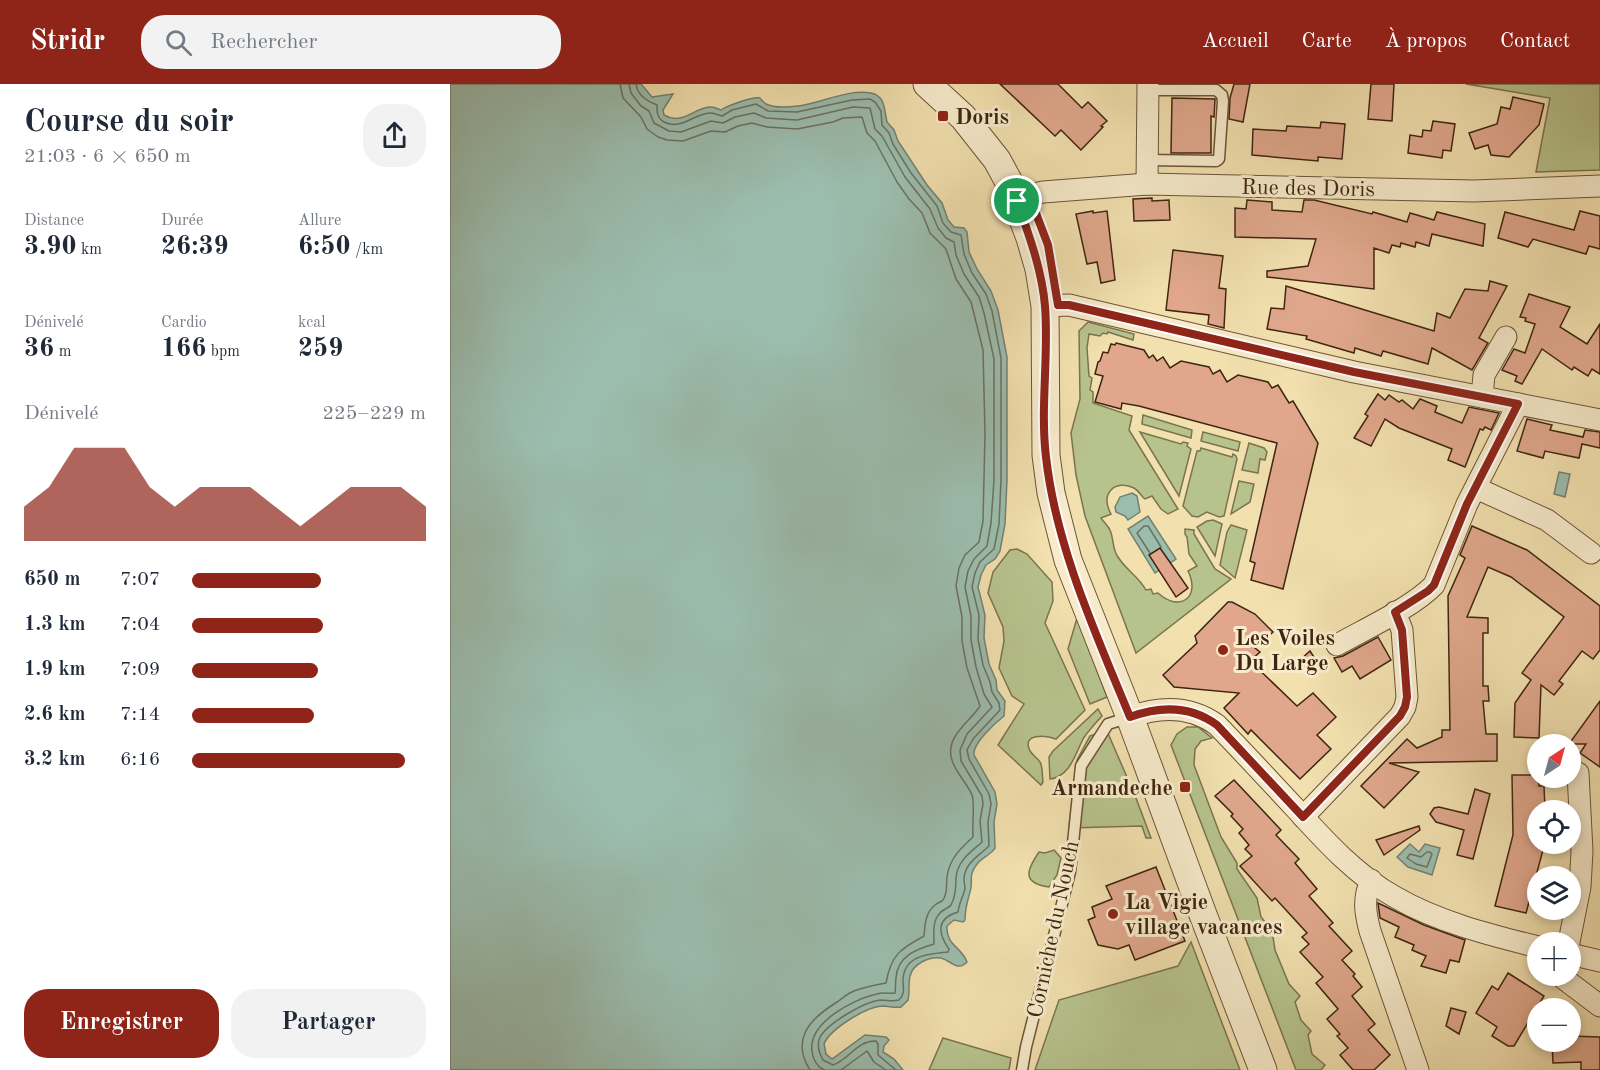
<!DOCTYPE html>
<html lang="fr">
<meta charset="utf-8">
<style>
:root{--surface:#fff;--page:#f2f2f3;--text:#1f2937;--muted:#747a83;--accent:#8f2418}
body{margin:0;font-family:"Old Standard TT",serif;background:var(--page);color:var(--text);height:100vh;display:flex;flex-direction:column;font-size:22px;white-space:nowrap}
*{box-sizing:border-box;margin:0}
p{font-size:20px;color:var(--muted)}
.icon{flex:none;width:33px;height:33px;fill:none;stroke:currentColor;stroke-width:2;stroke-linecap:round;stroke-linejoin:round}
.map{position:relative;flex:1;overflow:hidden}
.side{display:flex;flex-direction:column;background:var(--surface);width:450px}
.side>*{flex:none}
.needle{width:39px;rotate:36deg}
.tools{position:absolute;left:1077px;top:650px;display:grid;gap:12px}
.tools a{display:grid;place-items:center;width:54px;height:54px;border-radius:50%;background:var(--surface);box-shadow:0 3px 9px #0003;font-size:30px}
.pin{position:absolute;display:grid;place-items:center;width:51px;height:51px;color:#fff;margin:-26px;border:3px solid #fff;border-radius:50%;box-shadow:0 2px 6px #0007}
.round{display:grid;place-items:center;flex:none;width:63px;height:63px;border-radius:24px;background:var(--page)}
.headline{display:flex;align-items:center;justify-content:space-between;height:102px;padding:0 24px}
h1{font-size:33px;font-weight:800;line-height:45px}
.figures{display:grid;grid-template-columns:repeat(3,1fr);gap:9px;height:102px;padding:6px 24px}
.figures div{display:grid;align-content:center}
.figures b{font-size:26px;font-weight:800}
.figures small{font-size:16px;font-weight:400}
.figures p{font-size:16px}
.chart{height:168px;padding:12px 24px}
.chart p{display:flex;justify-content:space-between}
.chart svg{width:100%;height:108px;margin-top:6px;fill:var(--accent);opacity:.7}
.cta{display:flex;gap:12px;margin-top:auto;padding:12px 24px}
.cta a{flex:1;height:69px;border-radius:24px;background:var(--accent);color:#fff;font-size:24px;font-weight:800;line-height:69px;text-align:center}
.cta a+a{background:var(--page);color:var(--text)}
ul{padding:0 24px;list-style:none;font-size:20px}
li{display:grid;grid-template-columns:96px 72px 1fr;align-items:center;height:45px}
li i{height:15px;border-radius:8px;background:var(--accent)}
header{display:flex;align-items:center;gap:36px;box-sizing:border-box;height:84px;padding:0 30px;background:var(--accent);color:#fff}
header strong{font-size:28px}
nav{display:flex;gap:33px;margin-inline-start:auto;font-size:21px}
.search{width:420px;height:54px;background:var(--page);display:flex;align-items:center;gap:15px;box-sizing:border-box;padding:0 21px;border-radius:24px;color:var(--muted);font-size:22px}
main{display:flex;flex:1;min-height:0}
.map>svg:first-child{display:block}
.green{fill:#b7c38d;stroke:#7b744f;stroke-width:1.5}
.water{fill:#9bbdae;stroke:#76806f;stroke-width:1.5}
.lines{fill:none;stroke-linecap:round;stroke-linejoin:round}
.shore{stroke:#6d7060;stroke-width:1.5}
.building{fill:#e0a78c;stroke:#3f2411;stroke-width:1.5}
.service-casing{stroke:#6c5338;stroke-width:13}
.minor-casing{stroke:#6c5338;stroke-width:23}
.tertiary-casing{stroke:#6c5338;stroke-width:29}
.service{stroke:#f7ebcb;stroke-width:10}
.minor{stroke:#f7ebcb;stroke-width:21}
.tertiary{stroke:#f7ebcb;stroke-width:27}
.route-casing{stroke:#fff;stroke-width:12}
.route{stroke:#8f2418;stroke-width:8}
.poi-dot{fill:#8f2418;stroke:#f7ebcb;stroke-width:2}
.labels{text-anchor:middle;stroke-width:6;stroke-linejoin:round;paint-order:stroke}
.poi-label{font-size:22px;font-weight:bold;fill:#3f2411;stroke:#f7ebcb;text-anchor:start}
.street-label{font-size:22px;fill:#3f2411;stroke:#f7ebcb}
</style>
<header>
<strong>Stridr</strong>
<div class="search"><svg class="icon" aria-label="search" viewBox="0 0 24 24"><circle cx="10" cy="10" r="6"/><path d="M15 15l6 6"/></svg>Rechercher</div>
<nav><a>Accueil</a><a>Carte</a><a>À propos</a><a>Contact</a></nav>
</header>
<main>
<section class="side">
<div class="headline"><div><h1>Course du soir</h1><p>21:03 · 6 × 650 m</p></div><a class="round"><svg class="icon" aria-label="share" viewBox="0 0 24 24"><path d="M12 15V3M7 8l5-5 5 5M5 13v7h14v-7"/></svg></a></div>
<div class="figures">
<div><p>Distance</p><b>3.90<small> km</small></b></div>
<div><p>Durée</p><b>26:39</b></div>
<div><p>Allure</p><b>6:50<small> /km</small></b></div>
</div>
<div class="figures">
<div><p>Dénivelé</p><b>36<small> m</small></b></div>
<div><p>Cardio</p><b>166<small> bpm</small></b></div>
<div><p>kcal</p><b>259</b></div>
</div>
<div class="chart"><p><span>Dénivelé</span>225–229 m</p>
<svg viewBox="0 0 160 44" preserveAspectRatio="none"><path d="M0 44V30L10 22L20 6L30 6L40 6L50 22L60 30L70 22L80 22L90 22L100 30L110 38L120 30L130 22L140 22L150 22L160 30V44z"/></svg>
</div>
<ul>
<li><b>650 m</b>7:07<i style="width:55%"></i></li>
<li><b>1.3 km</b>7:04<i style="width:56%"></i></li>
<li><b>1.9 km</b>7:09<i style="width:54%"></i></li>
<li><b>2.6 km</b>7:14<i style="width:52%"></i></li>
<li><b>3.2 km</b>6:16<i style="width:91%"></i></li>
</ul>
<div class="cta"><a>Enregistrer</a><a>Partager</a></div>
</section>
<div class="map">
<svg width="1150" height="986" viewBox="0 0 1150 986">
<rect width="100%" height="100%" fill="#f2e0af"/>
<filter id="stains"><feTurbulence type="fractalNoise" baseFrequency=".00333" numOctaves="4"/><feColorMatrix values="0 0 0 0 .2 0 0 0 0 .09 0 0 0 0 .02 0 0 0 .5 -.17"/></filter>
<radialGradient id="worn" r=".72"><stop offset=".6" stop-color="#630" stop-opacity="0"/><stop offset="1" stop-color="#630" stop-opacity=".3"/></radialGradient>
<g class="green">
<polygon points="1016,0 1150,0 1150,86 1086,88 1100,14"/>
<path d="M 638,238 L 684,250 L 683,256 L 658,248 L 657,250 L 653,249 L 650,252 L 639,250 L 637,264 L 639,292 L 642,294 L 640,306 L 643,308 L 643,319 L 682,332 L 679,346 L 728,425 L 718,430 L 711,425 L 702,412 L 695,415 C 691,412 689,407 684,404 C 666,395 649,409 661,430 L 651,434 C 654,438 658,442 660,446 C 664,455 662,465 668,473 C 676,486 688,492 696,506 L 701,505 L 703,510 L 708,509 C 730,529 751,513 738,487 L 747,482 L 739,470 L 737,453 L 735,450 L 735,445 L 744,446 L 744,450 L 765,485 L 781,495 L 686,569 L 635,432 L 626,391 L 621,349 L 630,315 L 629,247 Z"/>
<polygon points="693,331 742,346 741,354 692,340"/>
<polygon points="690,348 731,360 733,358 738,359 737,362 741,365 729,412"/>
<polygon points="753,348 790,358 788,367 751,357"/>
<polygon points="799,359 814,364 817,368 815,376 810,375 808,389 792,386"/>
<polygon points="751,364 782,373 783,370 786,372 787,375 774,432 769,433 757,428 748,433 742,432 733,422 747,367 750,367"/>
<polygon points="789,397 804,400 800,418 781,430"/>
<polygon points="763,436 772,440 765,472 747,443 757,437"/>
<polygon points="781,441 797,446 785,494 770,481 777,448"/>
<path d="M 567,465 L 577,470 L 602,498 L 603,517 L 595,539 L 635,626 L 606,655 C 596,651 571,649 580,667 C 583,672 588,674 590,678 C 593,683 592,692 593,698 L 591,701 L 548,661 L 574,620 L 562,612 L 549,584 L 554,557 L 553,543 L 538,509 L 543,488 L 560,466 Z"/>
<polygon points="627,534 657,613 640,620 618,565"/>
<path d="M 648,625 L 652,632 C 645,640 638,647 633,655 C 625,671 620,692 600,695 L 599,673 L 603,667 Z"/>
<polygon points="737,643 748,643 762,654 751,657 745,665 744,681 771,753 787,779 787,785 807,814 811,833 822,846 825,866 839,900 850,912 845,918 851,936 861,947 858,951 862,970 875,981 871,986 846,986 721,661 727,650"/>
<polygon points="657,647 686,714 701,754 696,754 692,742 619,744 627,676 640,652"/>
<path d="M 604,766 L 611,774 L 607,791 L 599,803 C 572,799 576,787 589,768 L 595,769 Z"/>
<polygon points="741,858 790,986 585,986 609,916 728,882"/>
<polygon points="493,954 561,974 559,986 479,986"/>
</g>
<g class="water">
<path d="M 0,0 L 191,0 L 202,13 L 223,10 L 213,26 L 214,31 C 233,42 244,23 261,23 C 265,23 268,25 271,26 C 277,22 303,12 310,14 C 310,15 316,20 316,20 C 324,24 340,23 348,22 C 372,19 397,5 421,9 C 436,12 434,27 437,38 L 444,46 L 448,57 L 477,101 L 492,119 L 498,136 L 504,143 L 514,144 L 517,148 L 519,168 L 527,185 L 541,207 L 548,226 L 557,273 L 557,396 L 555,440 L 550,467 L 545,475 L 536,481 L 531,491 L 528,503 L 535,531 L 534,554 L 539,580 L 546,596 L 547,606 L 555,617 L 554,632 C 545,639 522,660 524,671 L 545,708 L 547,720 L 544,738 L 545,764 C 541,771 532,773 527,780 C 517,793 524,796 520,808 C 517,819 515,824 515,836 L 513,838 L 504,836 L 497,842 C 496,862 511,862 517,878 C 507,888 502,877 491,874 C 479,872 463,880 460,892 C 458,900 460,908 458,916 L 451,923 C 444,924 439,922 432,922 C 416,923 380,945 374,960 L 376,970 L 382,975 L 415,951 L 436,953 L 439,956 L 434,962 L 433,968 L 444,975 L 453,986 L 0,986 Z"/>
<polygon points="1109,388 1120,390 1115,413 1104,410"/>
<polygon points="682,409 687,412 690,428 678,436 675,432 666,428 665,423 670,413"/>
<polygon points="698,432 726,475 705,489 678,445"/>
<polygon points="960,760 969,768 975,760 990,764 982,791 958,783 947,773"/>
</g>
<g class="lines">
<g class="shore">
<path d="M 170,0 L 173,14 L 191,33 L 197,45 L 208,53 L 217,56 L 233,57 L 261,47 L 275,48 L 288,42 L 302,39 L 317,43 L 347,45 L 383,38 L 393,34 L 412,33 L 417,49 L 425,57 L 447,98 L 459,115 L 472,129 L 480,149 L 496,165 L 506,195 L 521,218 L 533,266 L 535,350 L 533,437 L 529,458 L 515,471 L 509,484 L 506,502 L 512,533 L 512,557 L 517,584 L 530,622 C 522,635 507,644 502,659 C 495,680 515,694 522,711 C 525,718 522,742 523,753 C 511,764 499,775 497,793 C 496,800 498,809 493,816 C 491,818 487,819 485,821 C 475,829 475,841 474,852 C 450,865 441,871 436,899 C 425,901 414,903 404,907 C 396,910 391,916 384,920 C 359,936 341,956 360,986"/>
<path d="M 179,0 L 181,9 L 191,22 L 199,27 L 204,39 L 219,47 L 231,48 L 261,37 L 273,39 L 285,33 L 304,29 L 316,34 L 347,36 L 403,23 L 420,24 L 425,45 L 432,52 L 455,93 L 480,125 L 488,144 L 496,154 L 504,158 L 506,171 L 514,190 L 529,213 L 534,229 L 544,275 L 544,396 L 541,439 L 537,462 L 524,475 L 518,487 L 515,503 L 521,532 L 521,556 L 526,583 L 534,610 L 542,623 L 517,650 L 510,666 L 511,677 L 532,712 L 533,720 L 530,737 L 532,758 C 521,768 507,777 506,794 C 506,802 505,814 501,821 C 499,824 492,826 490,829 C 482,837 484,850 484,860 C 467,865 447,872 446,894 C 445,899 446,904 445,909 C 439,910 433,908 427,910 C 403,915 358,939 362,967 C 363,976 366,982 374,986"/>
<path d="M 186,0 C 187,11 198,18 207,21 C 207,28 207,34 214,38 C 232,47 245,28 262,29 C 266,30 269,31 272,32 L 282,26 L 306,20 L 318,27 L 347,28 L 402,16 L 420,15 L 425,18 L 431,27 L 432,41 L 439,49 L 443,60 L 461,89 L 487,122 L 493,139 L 501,148 L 511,151 L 514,170 L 522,189 L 536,210 L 542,227 L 551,274 L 551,396 L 549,440 L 544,465 L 530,478 L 525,489 L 522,503 L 529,531 L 528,555 L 533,581 L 540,598 L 542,608 L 549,619 L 550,626 L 523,655 L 517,666 L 519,675 L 539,710 L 541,720 L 538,738 L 539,762 C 529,772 514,779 514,796 C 514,798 515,802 515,805 C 513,813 509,819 508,828 C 487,834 487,848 499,865 L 498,868 C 478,870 452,871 453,899 C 454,906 454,911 449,916 C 442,918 437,916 430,916 C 414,918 378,939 370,953 C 367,960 369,969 373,976 L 383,981 C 399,976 407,956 426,957 L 428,960 L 428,971 L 446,986"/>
<polyline points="700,469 687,449 694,442 698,442 711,463"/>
<polygon points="977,768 980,768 982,770 977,783 966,780 957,774 960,770 971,773"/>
<polyline points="391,986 417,967 424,978 436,986"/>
</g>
</g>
<g class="building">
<polygon points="550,0 608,0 632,24 638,18 657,37 651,42 653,43 631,66 611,46 605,52"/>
<polygon points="784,0 800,0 793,38 779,35 780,14"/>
<polygon points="921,0 944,0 942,37 918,35"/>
<polygon points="1063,13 1094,20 1089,41 1059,73 1041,71 1038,61 1025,65 1019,49 1047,40 1051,23 1060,25"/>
<polygon points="722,14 765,15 764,33 761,32 761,69 721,69"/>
<polygon points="983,37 1005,40 1001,67 993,66 992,74 958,69 960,51 972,53 973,46 981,47"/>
<polygon points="871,38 895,40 892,75 868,73 868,77 802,71 803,45 836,47 837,42 870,44"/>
<polygon points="702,114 702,117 719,116 720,136 684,137 683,115"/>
<polygon points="797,116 822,118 822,126 852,128 854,116 864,116 922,130 923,128 957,138 960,129 984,136 987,128 1035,140 1033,162 982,150 979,162 966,158 965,163 951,159 950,163 942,161 939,169 924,164 924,205 817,193 817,187 858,182 866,155 785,153 785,124 796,125"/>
<polygon points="643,127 643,129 657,127 665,196 651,199 647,178 637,180 626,130"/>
<polygon points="1130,127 1150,132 1150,165 1139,162 1136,170 1083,155 1078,163 1048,154 1055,128 1124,146"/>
<polygon points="723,166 773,172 769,204 776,205 774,244 758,240 759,231 716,226"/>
<polygon points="1040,197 1057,202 1029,254 1038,259 1022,286 982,264 978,280 933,267 931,272 905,264 904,269 856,255 857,252 817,245 821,224 834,225 836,202 984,247 987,229 1000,234 1015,205 1038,207"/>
<polygon points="1079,210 1120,223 1110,243 1137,260 1150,240 1150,290 1142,285 1138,292 1124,283 1122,286 1092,265 1072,300 1065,297 1067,292 1052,286 1064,265 1075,269 1085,240 1075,237 1076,234 1070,233"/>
<polygon points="666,259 694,266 699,274 703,271 707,277 713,273 720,284 731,277 759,283 763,290 770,286 777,298 788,291 818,298 822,304 828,301 839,319 843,317 868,359 833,505 801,496 805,479 800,477 827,359 689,322 672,319 671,325 645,318 653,292 645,290 648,278 650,277 653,268 658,269 661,260 665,261"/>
<polygon points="928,310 935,316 939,311 949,318 952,316 963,325 970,315 987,322 985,328 1012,339 1019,323 1049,329 1041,346 1035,343 1033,346 1030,345 1015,383 998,376 1002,365 949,344 935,335 921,362 904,354 918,332 915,330"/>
<polygon points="1077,335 1102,341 1100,346 1133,353 1135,346 1150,348 1150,364 1132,360 1129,374 1095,367 1093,374 1067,367"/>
<polygon points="1022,442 1077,466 1150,522 1150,566 1143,575 1132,567 1109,597 1113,600 1104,611 1091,601 1089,654 1064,653 1065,619 1081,596 1072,589 1114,533 1061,493 1038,483 1017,533 1038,534 1038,549 1033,549 1033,602 1038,602 1039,617 1033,617 1036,650 1047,650 1047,677 939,679 969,688 934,724 911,702 957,655 967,664 992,653 992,646 1000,646 998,512 1015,474 1010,471"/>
<polygon points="710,464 738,504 726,513 699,471"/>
<polygon points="778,518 782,518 805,530 823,548 805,564 810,568 800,577 847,622 863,609 886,633 867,651 881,665 850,695 801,646 798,650 774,624 789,609 724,603 713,591 747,559 745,552"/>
<polygon points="928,553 941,576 910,595 902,582 892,588 884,574 893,572"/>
<polygon points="860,567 869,581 860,590 848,578"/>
<polygon points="1150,617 1150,683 1130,669 1136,660 1119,660"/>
<polygon points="1062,691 1088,691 1089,702 1094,702 1095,726 1088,726 1088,759 1092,759 1093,766 1076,829 1045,822 1063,751"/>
<polygon points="784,696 831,746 826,751 849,775 845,779 867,805 859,812 883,839 879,842 902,867 892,876 905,890 903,892 912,903 902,912 925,940 918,946 940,971 924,986 903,986 890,971 898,964 887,952 890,950 877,935 888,925 866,899 873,893 850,868 859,860 852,853 857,849 825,814 822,817 790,782 802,772 795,765 799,761 789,749 793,745 781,732 783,730 765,712"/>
<polygon points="1025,705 1040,710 1023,775 1007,771 1014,746 986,738 980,730 984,724 989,723 1018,730"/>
<polygon points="969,742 970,746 934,771 926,756"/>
<polygon points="706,783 735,857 685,876 679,861 668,865 648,861 638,836 645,833 642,823 662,815 656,802"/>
<polygon points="928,819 974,841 1015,856 1009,878 1000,876 996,889 971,882 976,872 962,866 964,861 945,853 949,843 930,834"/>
<polygon points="1058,889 1094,912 1064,962 1058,962 1042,952 1047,943 1026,929 1042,902 1048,906"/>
<polygon points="1001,924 1016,928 1009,950 996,942"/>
<polygon points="1120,952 1150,953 1150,986 1131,986 1131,978 1103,979 1102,957 1120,957"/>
</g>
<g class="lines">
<defs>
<g id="service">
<polyline points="697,76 766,77 769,75 773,17 772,11 766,6 698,6"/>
<polyline points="572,986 576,963 620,788 631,682 658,640 680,633"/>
</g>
<g id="minor">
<polyline points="697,100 698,0"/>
<polyline points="567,117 579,111 593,108 697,100 1024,107 1150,102"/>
<polyline points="595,222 619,221 904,288 1150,336"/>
<polyline points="1032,313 1034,291 1056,253"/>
<polyline points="1026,404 1097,436 1141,469"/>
<path d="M 887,561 C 915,545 963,523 984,501 L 1017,420 L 1068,320"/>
<path d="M 680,633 C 711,622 741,622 767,641 C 794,669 820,697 846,725 C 875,757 907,792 945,813 C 988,838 1040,851 1088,863"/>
<polyline points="853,733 950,632 955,623 957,613 952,546 945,528"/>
<path d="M 921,796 C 913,815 915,828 920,847 L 968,986"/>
<polyline points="1119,858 1130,803 1132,767 1128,689"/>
<polyline points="1120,870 1150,877"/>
<polyline points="1109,891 1150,922"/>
</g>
<polyline id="tertiary" points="477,0 513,33 547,76 560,100 580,154 589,185 595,222 596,371 601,409 618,476 680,633 752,828 813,986"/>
</defs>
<use href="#service" class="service-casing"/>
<use href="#minor" class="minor-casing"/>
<use href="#tertiary" class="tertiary-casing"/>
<use href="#service" class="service"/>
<use href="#minor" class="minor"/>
<use href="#tertiary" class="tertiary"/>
</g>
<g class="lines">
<defs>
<path id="route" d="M 579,111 L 598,161 L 608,221 L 619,221 L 904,288 L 1068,320 L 1017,420 L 984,501 L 978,507 L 945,528 L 952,546 L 957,613 L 955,623 L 950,632 L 853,733 L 767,641 C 741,622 710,622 680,633 C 646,550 606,463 596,373 C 590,323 599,272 595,222 C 592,186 579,151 567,117 Z"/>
</defs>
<use href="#route" class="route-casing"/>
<use href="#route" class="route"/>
</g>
<g class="poi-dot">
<rect x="487" y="26" width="12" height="12" rx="3"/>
<circle cx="773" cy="566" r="6"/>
<rect x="729" y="697" width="12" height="12" rx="3"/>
<circle cx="663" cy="830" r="6"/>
</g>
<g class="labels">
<g class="poi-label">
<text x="505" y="40">Doris</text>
<text x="785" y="561">Les Voiles<tspan x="785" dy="25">Du Large</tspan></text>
<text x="723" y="711" text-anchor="end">Armandeche</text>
<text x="675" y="825">La Vigie<tspan x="675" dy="25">village vacances</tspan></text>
</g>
<g class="street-label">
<text transform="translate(858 103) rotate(1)" y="8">Rue des Doris</text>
<text transform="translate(602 845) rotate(-78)" y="8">Corniche du Nouch</text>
</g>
</g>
<rect width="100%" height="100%" filter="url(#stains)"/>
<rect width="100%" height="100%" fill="url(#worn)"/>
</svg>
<div class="tools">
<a><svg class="needle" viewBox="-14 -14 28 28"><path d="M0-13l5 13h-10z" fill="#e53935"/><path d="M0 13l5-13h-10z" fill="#747a83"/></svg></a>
<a><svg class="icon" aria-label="locate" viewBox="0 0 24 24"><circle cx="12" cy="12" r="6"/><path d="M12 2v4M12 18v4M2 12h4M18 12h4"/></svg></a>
<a><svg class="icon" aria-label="layers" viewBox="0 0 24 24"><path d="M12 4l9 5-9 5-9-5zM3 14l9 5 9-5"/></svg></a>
<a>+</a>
<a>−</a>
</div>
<div class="pin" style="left:567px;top:117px;background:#1e9e55"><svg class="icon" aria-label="arrive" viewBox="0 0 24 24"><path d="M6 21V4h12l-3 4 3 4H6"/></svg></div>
</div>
</main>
